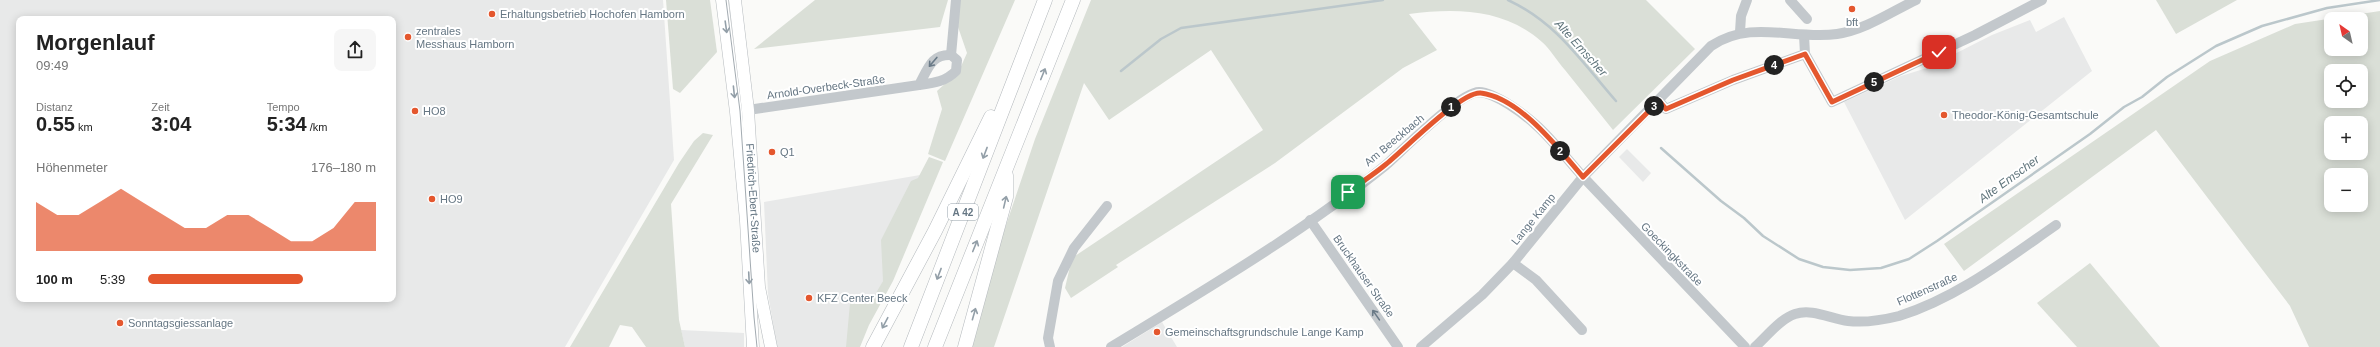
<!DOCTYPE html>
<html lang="de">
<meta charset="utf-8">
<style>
:root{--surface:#fff;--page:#f6f6f6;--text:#222;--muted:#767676;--accent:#e4572e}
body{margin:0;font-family:Helvetica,sans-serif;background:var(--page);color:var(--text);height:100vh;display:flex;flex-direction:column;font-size:15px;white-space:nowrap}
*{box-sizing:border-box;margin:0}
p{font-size:13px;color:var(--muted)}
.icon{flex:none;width:22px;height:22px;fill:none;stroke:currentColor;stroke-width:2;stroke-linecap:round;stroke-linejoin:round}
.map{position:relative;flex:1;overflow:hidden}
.side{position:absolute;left:16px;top:16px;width:380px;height:286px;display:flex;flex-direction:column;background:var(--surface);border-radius:8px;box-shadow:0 2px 10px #0003}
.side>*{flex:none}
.needle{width:26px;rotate:326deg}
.tools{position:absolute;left:2324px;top:12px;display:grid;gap:8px}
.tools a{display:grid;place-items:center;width:44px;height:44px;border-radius:8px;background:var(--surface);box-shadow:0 2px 10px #0003;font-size:20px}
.pin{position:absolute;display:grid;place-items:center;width:34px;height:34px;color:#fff;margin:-17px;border-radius:8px;box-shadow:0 2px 6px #0006}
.km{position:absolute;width:20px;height:20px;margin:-10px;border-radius:50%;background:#222;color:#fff;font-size:11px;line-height:20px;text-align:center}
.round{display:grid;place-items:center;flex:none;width:42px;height:42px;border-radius:8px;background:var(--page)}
.summary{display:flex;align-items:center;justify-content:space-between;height:68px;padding:0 20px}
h1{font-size:22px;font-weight:700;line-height:30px}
.figures{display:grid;grid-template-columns:repeat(3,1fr);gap:6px;height:68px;padding:4px 20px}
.figures div{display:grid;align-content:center}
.figures b{font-size:20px;font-weight:700}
.figures small{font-size:11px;font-weight:400}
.figures p{font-size:11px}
.chart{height:112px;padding:8px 20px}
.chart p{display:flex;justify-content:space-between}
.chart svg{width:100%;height:72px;margin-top:4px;fill:var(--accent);opacity:.7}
ul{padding:0 20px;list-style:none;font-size:13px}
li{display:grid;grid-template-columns:64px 48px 1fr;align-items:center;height:30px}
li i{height:10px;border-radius:5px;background:var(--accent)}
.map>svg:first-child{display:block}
.built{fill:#e8e9e9;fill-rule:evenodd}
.green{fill:#dadfd7;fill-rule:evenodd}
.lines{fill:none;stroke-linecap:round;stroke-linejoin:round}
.stream{stroke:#bbc7cb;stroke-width:2.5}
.major-casing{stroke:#b5babe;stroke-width:13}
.highway-casing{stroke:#b4b9bd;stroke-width:15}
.minor{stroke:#c3c8cc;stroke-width:10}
.major{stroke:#fff;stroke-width:12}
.highway{stroke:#fff;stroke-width:14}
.tram{stroke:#a2aab0;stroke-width:1}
.oneway{stroke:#939fa8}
.oneway2{stroke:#6a7a87}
.route-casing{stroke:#fff;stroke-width:8}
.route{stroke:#e4572e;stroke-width:5}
.poi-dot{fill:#e4572e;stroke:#fff;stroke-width:1.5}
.labels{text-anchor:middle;stroke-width:4;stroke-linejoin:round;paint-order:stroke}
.shield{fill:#fff;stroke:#939fa8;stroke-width:1}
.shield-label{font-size:10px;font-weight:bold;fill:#657683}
.poi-label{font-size:11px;fill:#657683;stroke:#fff;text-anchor:start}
.street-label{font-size:11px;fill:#657683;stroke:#fff}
.water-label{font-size:12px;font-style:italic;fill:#60757c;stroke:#fff}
</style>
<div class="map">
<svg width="2380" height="347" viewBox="0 0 2380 347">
<rect width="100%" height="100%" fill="#fafaf8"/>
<g class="built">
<path d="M 0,0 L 663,0 L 674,160 L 565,347 L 0,347 ZM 19,19 L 393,19 L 393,299 L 19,299 Z"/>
<polygon points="2064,17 2092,71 1905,220 1844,102 1901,76 1927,68 1992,35 2030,20 2036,32"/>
<polygon points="1627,149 1651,173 1643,182 1619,157"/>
<polygon points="920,175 885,277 852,347 777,347 768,294 764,202"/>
<polygon points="1162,322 1177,347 1122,347"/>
<polygon points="681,330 744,333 744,347 685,347"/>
</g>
<g class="green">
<polygon points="666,0 710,0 717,52 680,93 673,89"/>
<polygon points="815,0 948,0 940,27 754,49"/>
<polygon points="960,0 1015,0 945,161 928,154 942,109 937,91 959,71 967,53 958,27"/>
<path d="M 1091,0 L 1646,0 L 1695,49 L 1613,130 C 1597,110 1581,90 1565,70 C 1557,61 1550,49 1542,42 C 1504,8 1455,8 1409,14 L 1437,50 L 1403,68 L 1275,163 L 1116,265 L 1118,267 L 1071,298 L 1065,288 L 1072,258 L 1263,130 L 1211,50 L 1109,120 L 1084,83 L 994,347 L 969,347 L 1001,240 L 1035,139 Z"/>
<polygon points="2156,0 2237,0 2176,34"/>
<path d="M 2380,11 L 2380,347 L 2309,347 L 2290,306 L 2156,130 L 1964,271 L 1944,244 L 2210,61 L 2295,24 ZM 2331,19 L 2361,19 L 2361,49 L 2331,49 ZM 2331,71 L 2361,71 L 2361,101 L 2331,101 ZM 2331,123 L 2361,123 L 2361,153 L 2331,153 ZM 2331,175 L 2361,175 L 2361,205 L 2331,205 Z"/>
<polygon points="703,133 713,135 671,204 679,320 685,347 646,347 632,327 620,325 609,347 570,347 679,163 694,141"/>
<polygon points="929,157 943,162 893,281 869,325 860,347 846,347 850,303 872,300 883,281 881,240 911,181 918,178"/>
<polygon points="2090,263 2160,347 2077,347 2037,303"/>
</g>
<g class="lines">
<g class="stream">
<path d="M 1508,0 C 1557,23 1581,61 1616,101"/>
<polyline points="1121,71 1161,39 1181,28 1383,0"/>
<polyline points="1661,148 1721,201 1744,218 1763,236 1799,259 1823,267 1850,270 1881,268 1909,259 1937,241 2090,134 2124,107 2142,97 2167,77 2216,46 2262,26 2327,8 2380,0"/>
</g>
<defs>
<g id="major">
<polyline points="722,0 736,112 746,221 753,347"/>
<path id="s1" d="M 735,0 L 748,110 L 759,287 L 771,347"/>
</g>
<g id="highway">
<polyline points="873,347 935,231 991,117"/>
<polyline points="911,347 1045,0"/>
<polyline points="935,347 1073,0"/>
<polyline points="965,347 1006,197 1006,175"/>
</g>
</defs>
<use href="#major" class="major-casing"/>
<use href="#highway" class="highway-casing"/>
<g class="minor">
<polyline points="1790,0 1807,19"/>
<polyline points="1740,32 1741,16 1747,0"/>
<polyline points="1805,54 1832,102 1975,35 2042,0"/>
<polyline points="951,55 956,0"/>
<polyline points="1659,101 1666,109 1733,80 1805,54 1804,35"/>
<path d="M 740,111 L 748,110 L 919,85 C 934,83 945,82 956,71 L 957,60 L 951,55 C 931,54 928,69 919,85"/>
<polyline points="1310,220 1398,347"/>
<polyline points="1513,263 1536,280 1582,330"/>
<polyline points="1050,347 1048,338 1058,281 1074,248 1107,206"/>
<path d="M 1111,347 C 1203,291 1303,232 1386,165 C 1403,150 1460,92 1479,92 C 1496,93 1524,114 1536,125 C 1554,141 1569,162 1586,180 C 1639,235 1692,291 1745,347"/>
<path d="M 1421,347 L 1482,295 L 1513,263 L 1583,177 L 1711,46 C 1751,19 1793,40 1837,34 C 1865,30 1891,12 1916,0"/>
<path d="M 1755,347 C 1767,336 1780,319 1795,314 C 1812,308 1831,319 1848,321 C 1865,323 1883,320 1899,316 C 1957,298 2007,259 2056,225"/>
</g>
<use href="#major" class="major"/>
<use href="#highway" class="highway"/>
<polyline class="tram" points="726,0 740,111 754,317 757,347"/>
</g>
<defs><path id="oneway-shaft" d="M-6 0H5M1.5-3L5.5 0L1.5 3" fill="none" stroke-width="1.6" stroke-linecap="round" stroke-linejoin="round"/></defs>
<g class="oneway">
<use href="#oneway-shaft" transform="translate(726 27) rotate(82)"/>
<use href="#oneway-shaft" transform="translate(1043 74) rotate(-68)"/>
<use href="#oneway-shaft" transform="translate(734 92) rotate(84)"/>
<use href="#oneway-shaft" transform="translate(985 153) rotate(111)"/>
<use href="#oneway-shaft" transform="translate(1005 202) rotate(-77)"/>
<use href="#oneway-shaft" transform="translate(975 246) rotate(-68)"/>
<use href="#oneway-shaft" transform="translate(939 274) rotate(111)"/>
<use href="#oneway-shaft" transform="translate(749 278) rotate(87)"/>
<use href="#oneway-shaft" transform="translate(974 314) rotate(-74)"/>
<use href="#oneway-shaft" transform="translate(885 323) rotate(118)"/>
</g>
<g class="oneway2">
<use href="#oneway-shaft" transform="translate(933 62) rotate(130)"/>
<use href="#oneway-shaft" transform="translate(1376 315) rotate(-125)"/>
</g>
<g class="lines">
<defs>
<path id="route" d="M 1348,192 C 1360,183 1373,175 1385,165 C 1402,152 1462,90 1481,93 C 1520,98 1558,148 1583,177 L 1659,101 L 1666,109 L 1733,80 L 1805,54 L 1832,102 L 1939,52"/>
</defs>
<use href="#route" class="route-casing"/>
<use href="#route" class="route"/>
</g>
<g class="poi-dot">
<circle cx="1852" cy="9" r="4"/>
<circle cx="492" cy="14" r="4"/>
<circle cx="408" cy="37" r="4"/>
<circle cx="415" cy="111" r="4"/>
<circle cx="1944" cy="115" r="4"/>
<circle cx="772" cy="152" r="4"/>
<circle cx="432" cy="199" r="4"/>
<circle cx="809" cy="298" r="4"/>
<circle cx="120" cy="323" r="4"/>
<circle cx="1157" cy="332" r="4"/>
</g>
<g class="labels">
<rect class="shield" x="948" y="204" width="30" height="16" rx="3"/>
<g class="shield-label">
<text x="963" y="216">A 42</text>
</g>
<g class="poi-label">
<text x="500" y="18">Erhaltungsbetrieb Hochofen Hamborn</text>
<text x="1852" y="26" text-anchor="middle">bft</text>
<text x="416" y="35">zentrales<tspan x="416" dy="13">Messhaus Hamborn</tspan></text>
<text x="423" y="115">HO8</text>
<text x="1952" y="119">Theodor-König-Gesamtschule</text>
<text x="780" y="156">Q1</text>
<text x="440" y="203">HO9</text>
<text x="817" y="302">KFZ Center Beeck</text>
<text x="128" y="327">Sonntagsgiessanlage</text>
<text x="1165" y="336">Gemeinschaftsgrundschule Lange Kamp</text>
</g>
<g class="street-label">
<text transform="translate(826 87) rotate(-8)" y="4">Arnold-Overbeck-Straße</text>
<text transform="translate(1394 140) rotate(-40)" y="4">Am Beeckbach</text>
<text dy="4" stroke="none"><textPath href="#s1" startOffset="199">Friedrich-Ebert-Straße</textPath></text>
<text transform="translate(1533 219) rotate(-51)" y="4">Lange Kamp</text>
<text transform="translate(1672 254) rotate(46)" y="4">Goeckingkstraße</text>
<text transform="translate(1364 276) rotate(55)" y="4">Bruckhauser Straße</text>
<text transform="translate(1927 289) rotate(-24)" y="4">Flottenstraße</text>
</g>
<g class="water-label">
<text transform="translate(1581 48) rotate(48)" y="4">Alte Emscher</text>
<text transform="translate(2009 179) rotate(-36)" y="4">Alte Emscher</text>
</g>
</g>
</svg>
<div class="tools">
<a><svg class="needle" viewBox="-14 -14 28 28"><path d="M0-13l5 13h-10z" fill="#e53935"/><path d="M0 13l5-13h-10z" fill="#767676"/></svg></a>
<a><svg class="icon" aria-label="locate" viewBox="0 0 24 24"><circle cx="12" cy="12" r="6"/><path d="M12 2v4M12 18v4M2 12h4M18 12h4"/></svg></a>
<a>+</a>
<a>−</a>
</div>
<div class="pin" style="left:1348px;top:192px;background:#1e9e55"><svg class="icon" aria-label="arrive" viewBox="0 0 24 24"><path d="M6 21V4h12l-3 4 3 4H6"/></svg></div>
<div class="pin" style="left:1939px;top:52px;background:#d93025"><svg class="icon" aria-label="check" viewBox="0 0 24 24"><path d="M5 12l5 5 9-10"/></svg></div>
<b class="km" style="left:1451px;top:107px">1</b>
<b class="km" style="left:1560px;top:151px">2</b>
<b class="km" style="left:1654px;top:106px">3</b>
<b class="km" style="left:1774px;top:65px">4</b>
<b class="km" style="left:1874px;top:82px">5</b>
<section class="side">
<div class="summary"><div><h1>Morgenlauf</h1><p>09:49</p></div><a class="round"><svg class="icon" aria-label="share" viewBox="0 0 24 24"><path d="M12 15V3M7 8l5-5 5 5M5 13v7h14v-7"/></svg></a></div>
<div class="figures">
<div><p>Distanz</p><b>0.55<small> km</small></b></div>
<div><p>Zeit</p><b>3:04</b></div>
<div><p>Tempo</p><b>5:34<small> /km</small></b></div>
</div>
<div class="chart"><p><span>Höhenmeter</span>176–180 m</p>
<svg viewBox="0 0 160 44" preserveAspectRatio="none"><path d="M0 44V14L10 22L20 22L30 14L40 6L50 14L60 22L70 30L80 30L90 22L100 22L110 30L120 38L130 38L140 30L150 14L160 14V44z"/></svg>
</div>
<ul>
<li><b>100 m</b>5:39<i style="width:68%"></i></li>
</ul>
</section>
</div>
